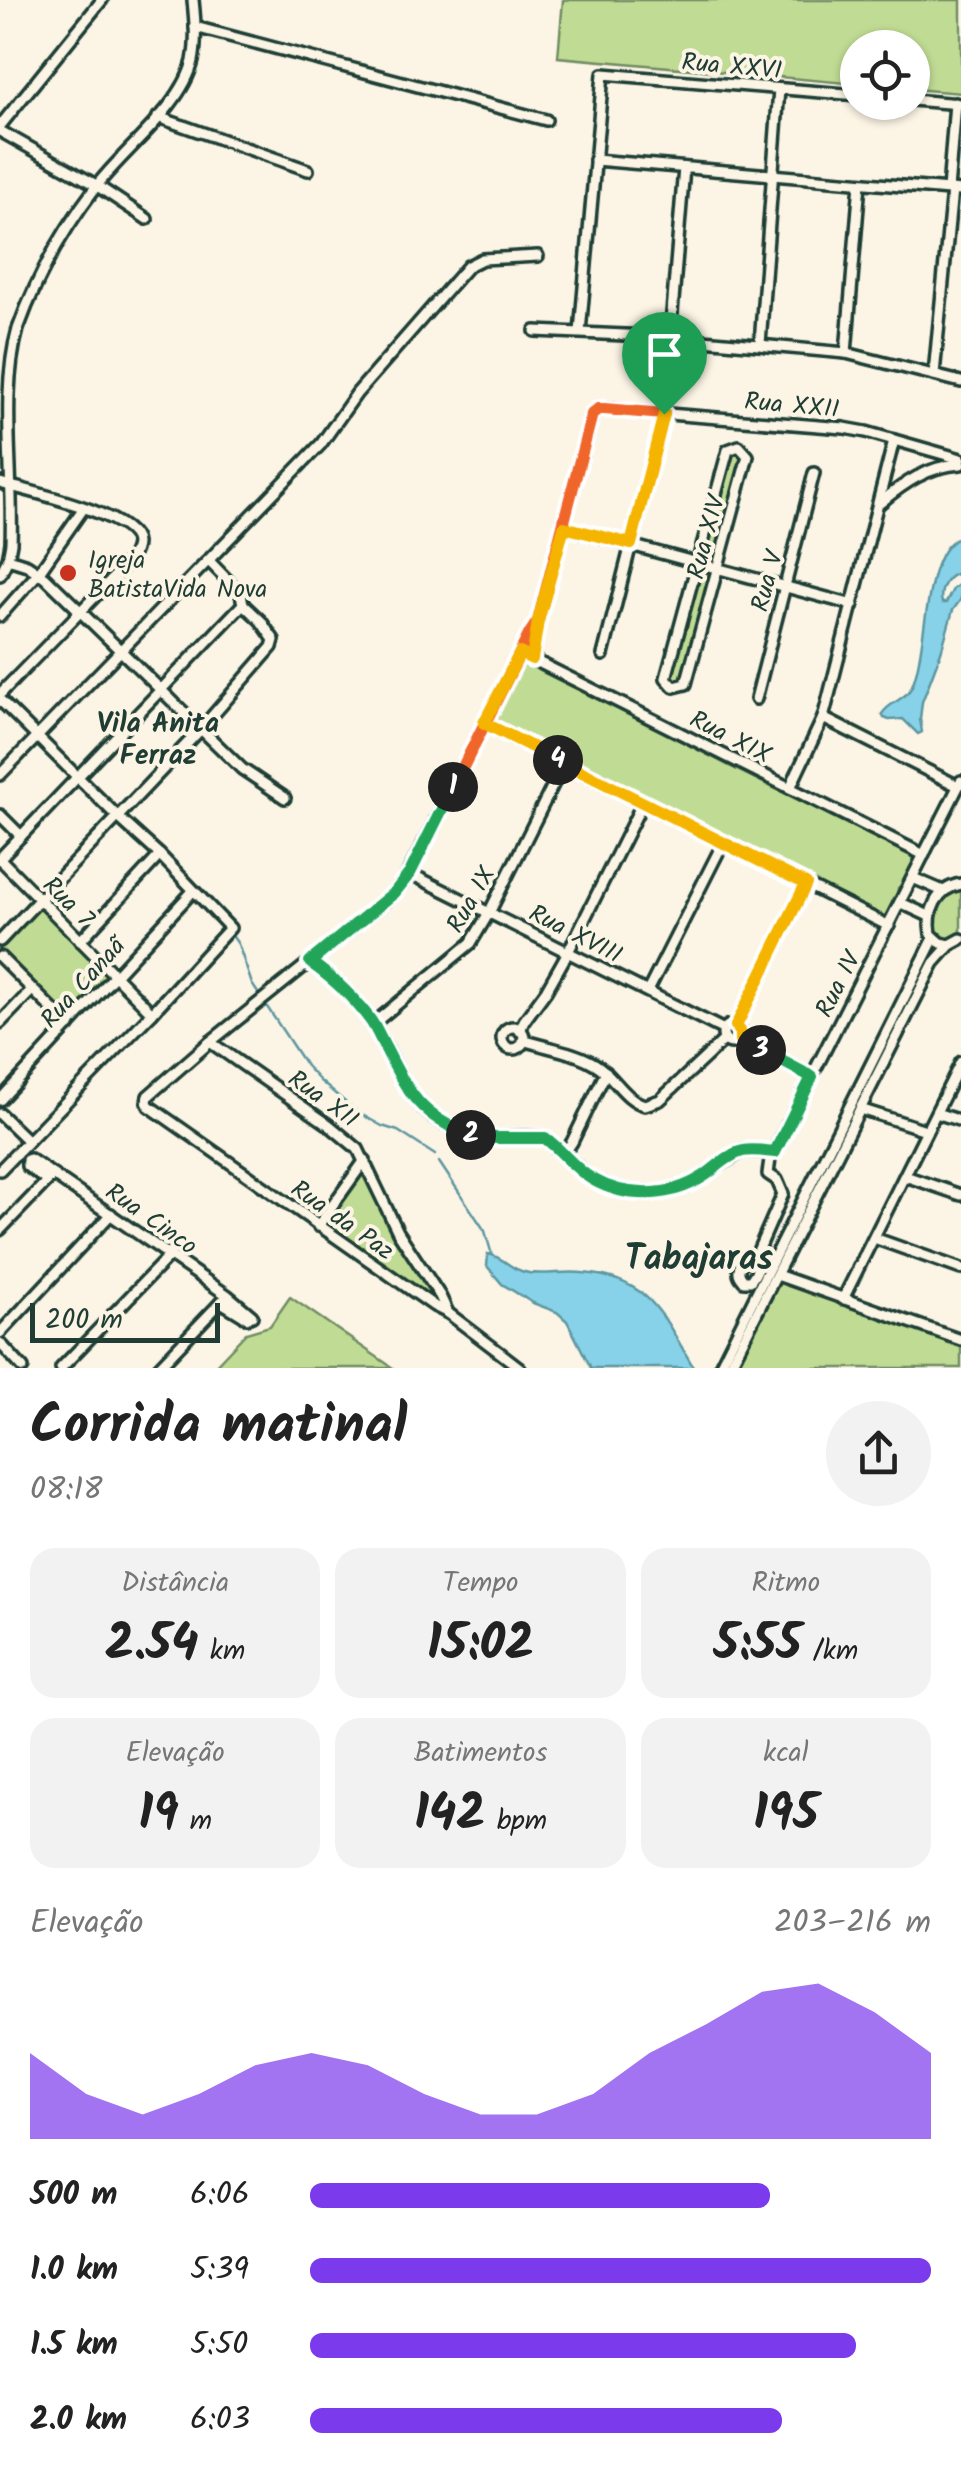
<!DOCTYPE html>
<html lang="pt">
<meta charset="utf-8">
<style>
:root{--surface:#fff;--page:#f2f2f2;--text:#222;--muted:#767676;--accent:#7c3aed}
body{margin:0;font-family:Kalam,sans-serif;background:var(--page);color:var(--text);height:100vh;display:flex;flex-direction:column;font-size:38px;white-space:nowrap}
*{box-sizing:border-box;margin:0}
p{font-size:32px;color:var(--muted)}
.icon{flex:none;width:55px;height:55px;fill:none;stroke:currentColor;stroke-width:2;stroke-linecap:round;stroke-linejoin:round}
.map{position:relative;height:1368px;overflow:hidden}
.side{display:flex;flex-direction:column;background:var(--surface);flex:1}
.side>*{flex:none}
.controls{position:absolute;left:840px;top:30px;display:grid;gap:20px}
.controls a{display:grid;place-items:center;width:90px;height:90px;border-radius:50%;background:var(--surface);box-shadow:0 2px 8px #0004;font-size:50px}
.scale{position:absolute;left:30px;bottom:25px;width:190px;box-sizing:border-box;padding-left:10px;border:5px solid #1f3d34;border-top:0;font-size:28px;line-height:35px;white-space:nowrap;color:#1f3d34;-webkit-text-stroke:8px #fcf5e5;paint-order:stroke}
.pin{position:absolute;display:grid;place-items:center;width:85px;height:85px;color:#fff;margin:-102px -42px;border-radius:50% 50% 50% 0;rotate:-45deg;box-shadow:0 0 10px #0007}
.pin .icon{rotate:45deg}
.km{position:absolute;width:50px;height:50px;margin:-25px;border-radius:50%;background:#222;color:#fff;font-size:28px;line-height:50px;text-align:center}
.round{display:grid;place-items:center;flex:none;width:105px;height:105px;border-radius:52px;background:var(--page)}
.summary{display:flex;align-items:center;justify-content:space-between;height:170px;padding:0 30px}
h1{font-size:55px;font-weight:600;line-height:75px}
.metrics{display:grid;grid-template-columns:repeat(3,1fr);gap:15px;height:170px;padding:10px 30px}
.metrics div{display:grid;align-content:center;border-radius:25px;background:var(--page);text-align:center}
.metrics b{font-size:50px;font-weight:600}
.metrics small{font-size:28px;font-weight:400}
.metrics p{font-size:28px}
.chart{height:280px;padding:20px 30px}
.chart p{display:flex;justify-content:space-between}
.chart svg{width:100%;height:180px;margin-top:10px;fill:var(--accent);opacity:.7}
ul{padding:0 30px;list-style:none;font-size:32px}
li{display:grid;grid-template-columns:160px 120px 1fr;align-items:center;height:75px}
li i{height:25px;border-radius:12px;background:var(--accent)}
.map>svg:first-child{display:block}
.green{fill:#c0dc94;stroke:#708c64;stroke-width:2.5}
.water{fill:#87d2e8;stroke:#5d96a0;stroke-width:2.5}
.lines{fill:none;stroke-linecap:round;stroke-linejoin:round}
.stream{stroke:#5d96a0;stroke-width:2.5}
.minor-casing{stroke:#1f3d34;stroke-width:16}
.minor{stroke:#fcf5e5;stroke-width:9}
.split-1-casing{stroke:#fff;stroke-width:20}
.split-2-casing{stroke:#fff;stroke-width:20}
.split-3-casing{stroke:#fff;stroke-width:20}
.split-4-casing{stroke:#fff;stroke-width:20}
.split-5-casing{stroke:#fff;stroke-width:20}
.split-1{stroke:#f0652b;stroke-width:12}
.split-2{stroke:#22a559;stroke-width:12}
.split-3{stroke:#22a559;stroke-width:12}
.split-4{stroke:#f5b400;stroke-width:12}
.split-5{stroke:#f5b400;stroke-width:12}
.poi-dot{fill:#c8321e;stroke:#fcf5e5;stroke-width:4}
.labels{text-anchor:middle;stroke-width:8;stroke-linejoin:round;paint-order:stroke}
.street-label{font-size:25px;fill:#1f3d34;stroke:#fcf5e5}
.poi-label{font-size:25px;fill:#1f3d34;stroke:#fcf5e5;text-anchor:start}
.neighbourhood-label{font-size:28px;font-weight:bold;fill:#1f3d34;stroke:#fcf5e5}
.district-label{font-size:35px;font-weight:bold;fill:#1f3d34;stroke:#fcf5e5}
</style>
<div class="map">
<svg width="961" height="1368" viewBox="0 0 961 1368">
<rect width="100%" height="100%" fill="#fcf5e5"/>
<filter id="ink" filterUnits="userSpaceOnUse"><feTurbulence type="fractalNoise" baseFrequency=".01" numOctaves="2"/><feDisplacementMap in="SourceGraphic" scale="20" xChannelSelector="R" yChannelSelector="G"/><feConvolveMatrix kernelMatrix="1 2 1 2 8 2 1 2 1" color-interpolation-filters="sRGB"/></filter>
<g filter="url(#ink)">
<g class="green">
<polygon points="563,0 961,0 961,93 913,89 912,48 858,48 857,84 558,57"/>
<polygon points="736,449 745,456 715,563 706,560 703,557 730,453"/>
<polygon points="704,568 714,573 685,680 676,683 670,676 699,571"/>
<polygon points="523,660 737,770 915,857 917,861 909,879 898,888 897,902 886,921 492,724 491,720 519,663"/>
<polygon points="961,887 961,935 949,941 942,939 934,933 932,917 945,894"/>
<polygon points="39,906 43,907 108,973 108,978 67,1020 0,950 0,945"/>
<path d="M 361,1171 L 367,1173 C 384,1220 407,1259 439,1298 L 438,1300 L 325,1228 L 325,1224 Z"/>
<polygon points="776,1283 784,1283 961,1346 961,1368 736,1368"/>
<polygon points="290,1297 393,1368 213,1368 246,1333 270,1326"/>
</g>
<g class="water">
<path d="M 958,538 L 961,538 L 961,577 L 956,574 C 945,578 939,592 942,603 L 946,603 L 953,589 L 961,583 L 961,599 L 953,610 L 941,652 L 922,702 L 920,719 L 922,732 L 918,734 L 903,719 L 889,720 L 884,718 L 882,714 C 889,702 905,700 911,688 C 928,653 922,553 958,538 Z"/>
<path d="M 488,1254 C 503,1256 509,1270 529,1273 C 548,1275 565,1271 583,1273 C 651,1278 663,1317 694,1368 L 591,1368 L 567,1321 L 557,1312 L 533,1303 L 502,1284 L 487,1266 Z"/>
</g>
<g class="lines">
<g class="stream">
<polyline points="231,934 238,944 252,984 306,1066 320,1081 357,1112 382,1126 398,1131 435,1155"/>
<polyline points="439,1162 485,1231 492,1255"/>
</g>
<defs>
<g id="minor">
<polyline points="195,27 546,120"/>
<polyline points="912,100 960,104"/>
<polyline points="158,117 308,170"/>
<polyline points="0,126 102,0"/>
<polyline points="0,131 96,185 147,219"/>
<polyline points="595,160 961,191"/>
<polyline points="948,190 955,103"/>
<polyline points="535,331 670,337 846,353 961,382"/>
<polyline points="580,332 603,74 858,95"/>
<polyline points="670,337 684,168"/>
<polyline points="760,344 779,89"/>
<polyline points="846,353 860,183"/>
<polyline points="934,374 952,190"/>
<polygon points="739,446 748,456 686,684 674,687 666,678 728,450"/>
<path d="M 0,483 C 26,491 135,514 136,543 C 136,556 123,567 115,576 L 0,694"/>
<path d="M 880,503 C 904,483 928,466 961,464"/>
<polyline points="564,527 853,605"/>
<polyline points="8,559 27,565 45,577 242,769 285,798"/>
<path d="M 0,575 L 8,559 L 11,543 C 14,475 0,393 18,329 C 36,279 63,230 95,188 C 123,150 182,107 193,61 C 197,41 195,20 193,0"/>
<polyline points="0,616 39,572 83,509"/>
<polyline points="520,653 924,855"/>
<polyline points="603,655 664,414"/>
<polyline points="532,659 538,621"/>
<polyline points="756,699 814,473"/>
<polyline points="0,700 118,817 160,855 230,928 152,1013 0,1170"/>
<polyline points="823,718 958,786"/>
<polyline points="484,723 889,926"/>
<polyline points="0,775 321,444 357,393 468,266 482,259 538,256"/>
<polyline points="790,788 823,718 827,703 894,440"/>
<polyline points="0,815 21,836"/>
<polyline points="0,858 243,604 241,594 209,561"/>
<polyline points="0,859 152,1013"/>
<polyline points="409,873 724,1030"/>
<polyline points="913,878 943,891"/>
<polyline points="901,903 929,916"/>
<polyline points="0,941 201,729 272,647 274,640 261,621 243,604"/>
<polyline points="80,941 160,855"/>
<path d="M 950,945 L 941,943 L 931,934 C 927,912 936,888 961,884"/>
<polyline points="0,957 69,1026"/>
<path d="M 309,962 C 334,978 353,996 370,1020 C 405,1069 401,1113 468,1134 C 493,1142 519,1133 545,1138 L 590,1178 L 617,1189 L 639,1193 L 664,1192 L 686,1186 L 743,1151 L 775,1152"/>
<polyline points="648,991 723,843"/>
<polyline points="0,1023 32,990"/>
<polyline points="373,1024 471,943 490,911 564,763"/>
<circle cx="732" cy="1034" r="9"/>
<polyline points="736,1026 806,884"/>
<circle cx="513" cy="1038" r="11"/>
<polyline points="520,1031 524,1021 546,991 568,952 643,802"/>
<polyline points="739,1039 812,1077"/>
<path d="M 523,1040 C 547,1048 573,1051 595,1064 C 614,1075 624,1100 645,1105 L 660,1100 L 724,1040"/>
<polyline points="210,1042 329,1125 358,1149 398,1232 440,1296 448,1313"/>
<polyline points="0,1100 193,891"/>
<polyline points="860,1109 926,1130"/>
<polyline points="936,1113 961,1121"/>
<polyline points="0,1114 28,1141"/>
<polyline points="564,1154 572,1142 606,1072"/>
<polyline points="905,1176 961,1195"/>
<polyline points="47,1181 27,1166 27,1160 30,1159 227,1295 252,1316 247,1318 221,1302"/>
<polyline points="318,1226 365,1160"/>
<polyline points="0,1230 51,1177"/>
<polyline points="874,1238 961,1269"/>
<path d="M 755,1258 L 742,1262 C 738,1270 737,1274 744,1281 L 750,1281 C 756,1274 760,1267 755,1258 L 783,1194 L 777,1180 L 768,1174 L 770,1159 L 961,781"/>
<polyline points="777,1275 961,1340"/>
<polyline points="843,1299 961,1062"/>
<polyline points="0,1333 111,1214"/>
<polyline points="0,1343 23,1368"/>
<polyline points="61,1368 170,1255"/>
<polyline points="158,1368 222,1301"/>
<polyline points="520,1368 448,1313 434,1306 149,1106 147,1102 148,1096 210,1042 388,899 404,881 538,621 591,418 595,411 605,409 844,428 866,432 961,459"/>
<polyline points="719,1368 934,938"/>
<polyline points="729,1368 934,963 950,945 961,939"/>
</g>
</defs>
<use href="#minor" class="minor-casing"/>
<use href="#minor" class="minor"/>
</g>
</g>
<g class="lines" filter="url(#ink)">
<defs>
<polyline id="split-1" points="453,787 530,633 538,621 592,414 598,409 604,409 664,414"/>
<path id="split-2" d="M 453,787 L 410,873 L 395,892 L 310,962 C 334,979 354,997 371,1021 C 377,1030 381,1040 386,1049 C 408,1093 422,1118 471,1135"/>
<path id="split-3" d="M 471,1135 L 491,1138 L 545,1138 C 562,1150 573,1168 592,1179 C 627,1199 670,1198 704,1176 C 716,1168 729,1154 743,1151 C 753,1149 765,1151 775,1152 L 812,1077 L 761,1050"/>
<polyline id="split-4" points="558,760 806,884 736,1026 740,1031 740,1040 761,1050"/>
<polyline id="split-5" points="558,760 484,723 520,653 532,659 538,621 564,527 631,544 664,414"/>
</defs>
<use href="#split-1" class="split-1-casing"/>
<use href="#split-2" class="split-2-casing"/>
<use href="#split-3" class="split-3-casing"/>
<use href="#split-4" class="split-4-casing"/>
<use href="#split-5" class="split-5-casing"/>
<use href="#split-1" class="split-1"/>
<use href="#split-2" class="split-2"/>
<use href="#split-3" class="split-3"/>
<use href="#split-4" class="split-4"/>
<use href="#split-5" class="split-5"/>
</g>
<circle class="poi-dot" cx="68" cy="573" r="10"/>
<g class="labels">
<g class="street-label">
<text transform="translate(732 65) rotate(5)" y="9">Rua XXVI</text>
<text transform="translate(792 404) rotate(5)" y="9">Rua XXII</text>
<text transform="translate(705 537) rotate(-75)" y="9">Rua XIV</text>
<text transform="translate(766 581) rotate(-75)" y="9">Rua V</text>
<text transform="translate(731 736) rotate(27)" y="9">Rua XIX</text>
<text transform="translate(470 899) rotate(-60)" y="9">Rua IX</text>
<text transform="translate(69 901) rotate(45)" y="9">Rua 7</text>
<text transform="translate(576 933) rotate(27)" y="9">Rua XVIII</text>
<text transform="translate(82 982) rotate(-48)" y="9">Rua Canaã</text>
<text transform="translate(837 984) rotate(-63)" y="9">Rua IV</text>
<text transform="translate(324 1098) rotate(36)" y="9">Rua XII</text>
<text transform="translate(152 1218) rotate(35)" y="9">Rua Cinco</text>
<text transform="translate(343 1219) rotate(35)" y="9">Rua da Paz</text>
</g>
<g class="poi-label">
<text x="88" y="568">Igreja<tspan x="88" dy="29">BatistaVida Nova</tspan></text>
</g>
<g class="neighbourhood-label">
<text x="158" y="732">Vila Anita<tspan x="158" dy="32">Ferraz</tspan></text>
</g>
<g class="district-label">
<text x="699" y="1269">Tabajaras</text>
</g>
</g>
</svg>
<div class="controls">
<a><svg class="icon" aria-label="locate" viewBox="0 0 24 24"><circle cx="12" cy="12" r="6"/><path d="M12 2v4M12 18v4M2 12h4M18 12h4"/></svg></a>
</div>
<div class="scale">200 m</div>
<div class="pin" style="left:664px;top:414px;background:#1e9e55"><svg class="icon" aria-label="arrive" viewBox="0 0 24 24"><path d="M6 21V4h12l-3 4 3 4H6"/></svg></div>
<b class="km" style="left:453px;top:787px">1</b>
<b class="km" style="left:471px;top:1135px">2</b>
<b class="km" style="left:761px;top:1050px">3</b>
<b class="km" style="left:558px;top:760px">4</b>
</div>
<section class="side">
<div class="summary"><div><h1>Corrida matinal</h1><p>08:18</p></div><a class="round"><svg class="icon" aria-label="share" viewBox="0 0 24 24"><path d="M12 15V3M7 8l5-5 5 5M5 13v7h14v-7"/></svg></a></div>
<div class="metrics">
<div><p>Distância</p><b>2.54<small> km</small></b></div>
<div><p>Tempo</p><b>15:02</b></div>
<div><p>Ritmo</p><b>5:55<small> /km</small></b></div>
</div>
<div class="metrics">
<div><p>Elevação</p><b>19<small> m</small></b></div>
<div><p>Batimentos</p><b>142<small> bpm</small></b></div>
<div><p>kcal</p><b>195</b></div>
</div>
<div class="chart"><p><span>Elevação</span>203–216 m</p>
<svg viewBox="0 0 160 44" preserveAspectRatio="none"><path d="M0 44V23L10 33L20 38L30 33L40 26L50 23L60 26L70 33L80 38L90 38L100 33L110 23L120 16L130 8L140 6L150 13L160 23V44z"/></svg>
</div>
<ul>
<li><b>500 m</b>6:06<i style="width:74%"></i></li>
<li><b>1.0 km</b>5:39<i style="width:100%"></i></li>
<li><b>1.5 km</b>5:50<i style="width:88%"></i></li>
<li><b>2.0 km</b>6:03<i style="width:76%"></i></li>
</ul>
</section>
